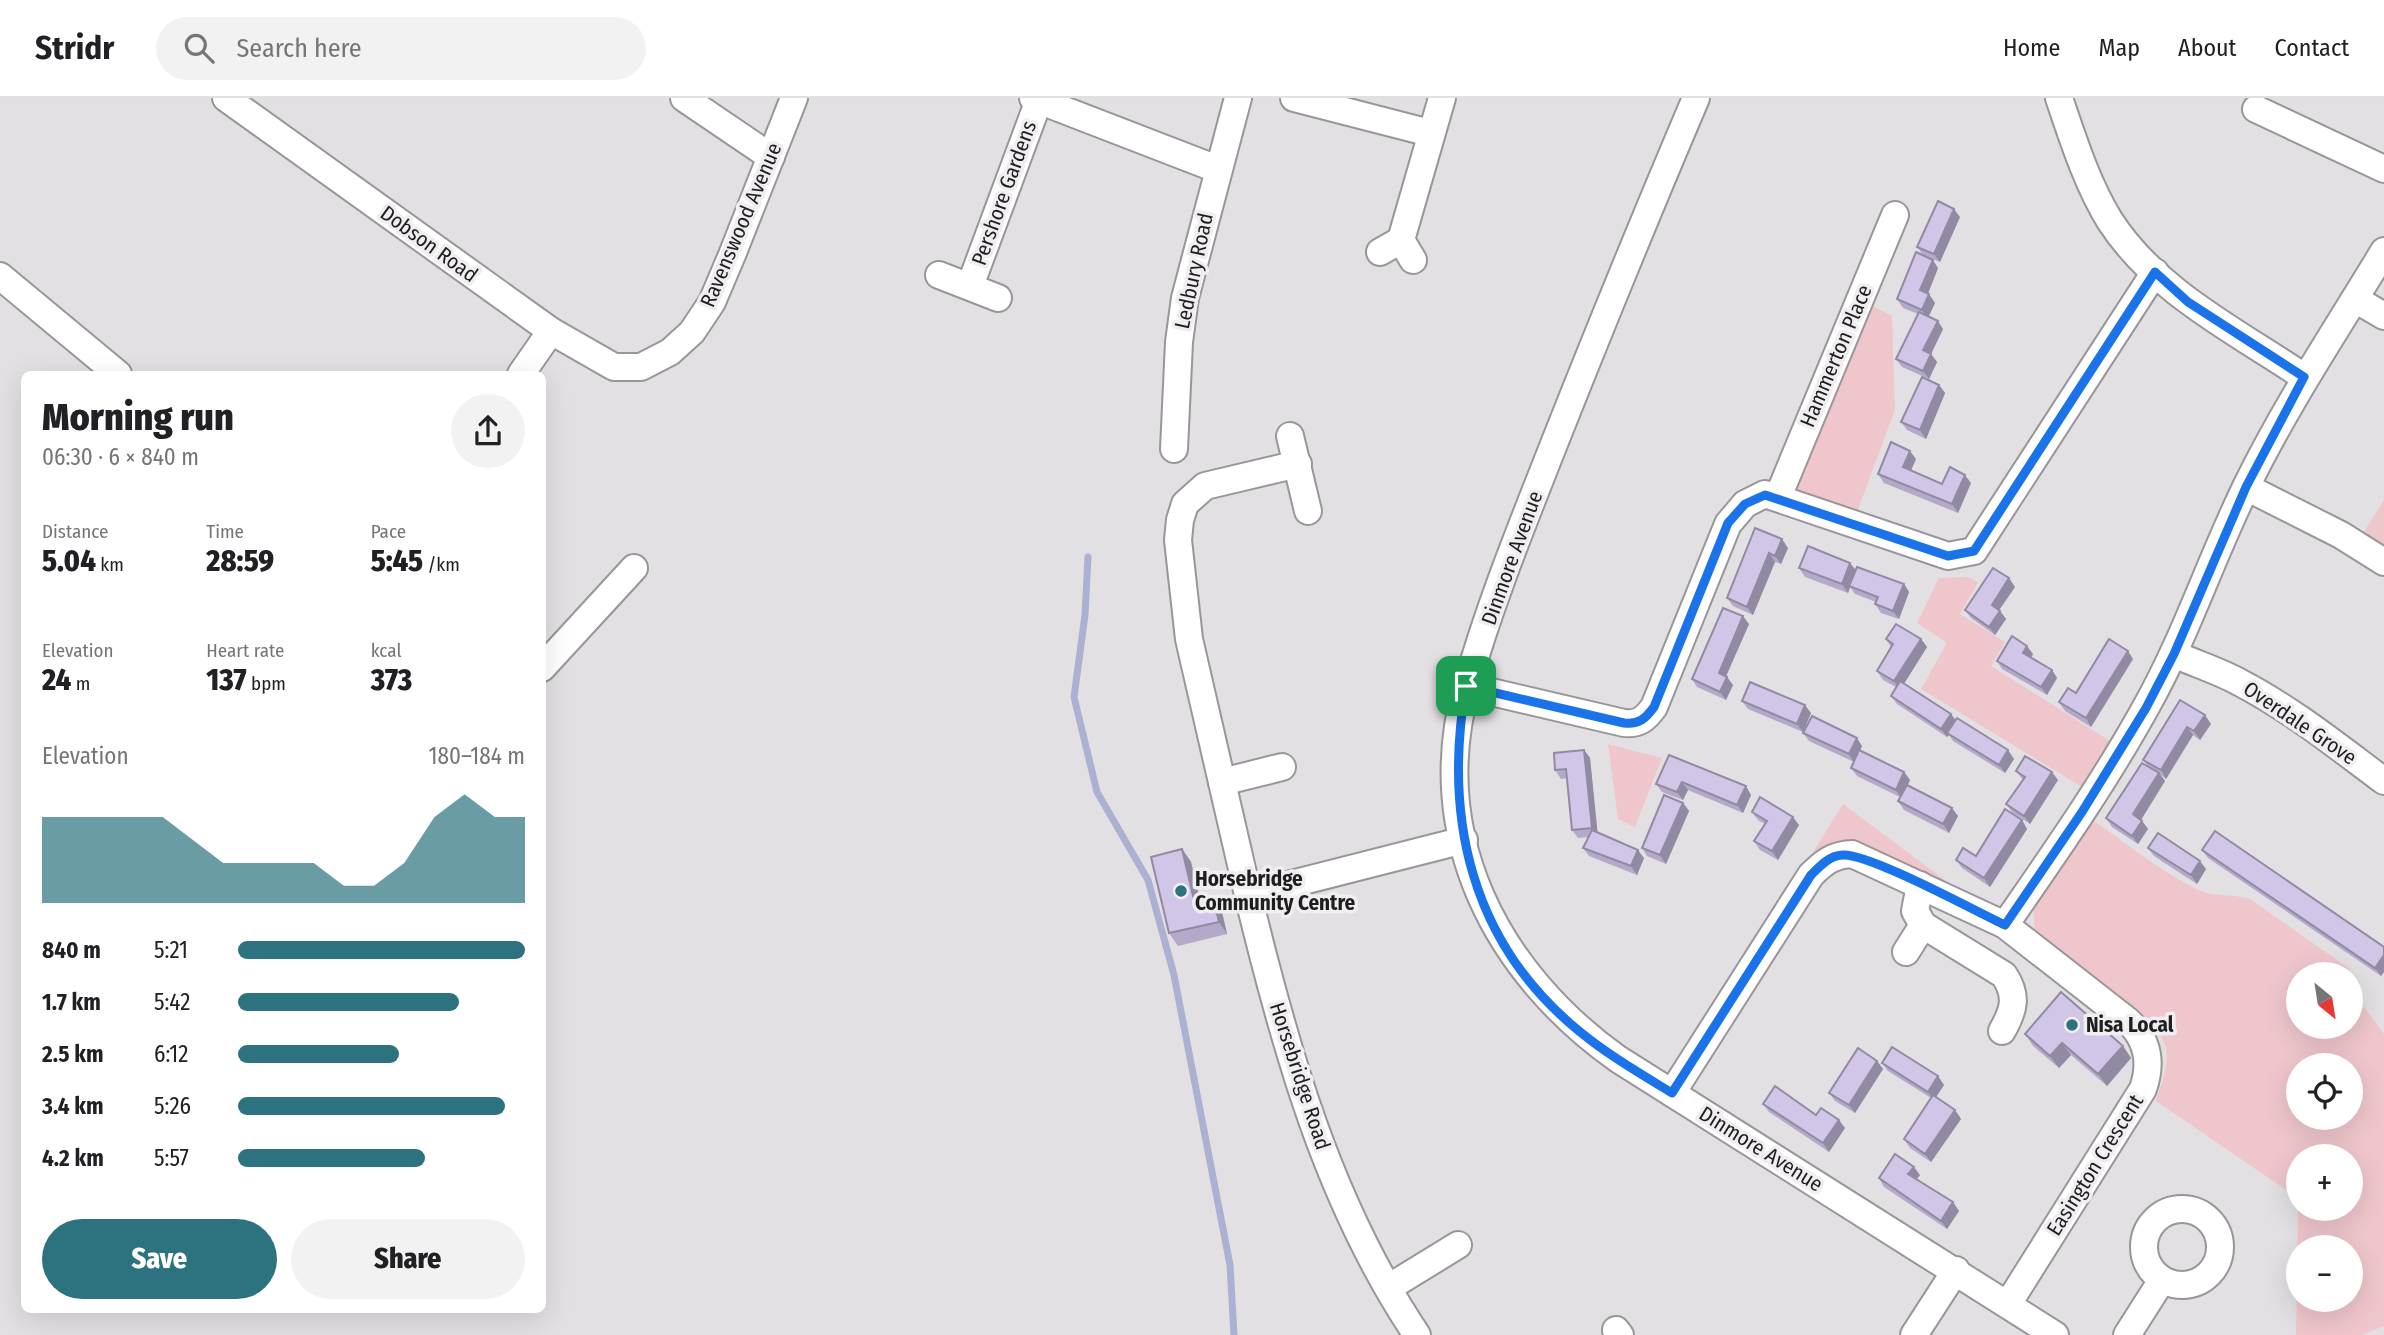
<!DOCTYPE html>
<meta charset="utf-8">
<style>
:root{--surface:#fff;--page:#f2f2f2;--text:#202124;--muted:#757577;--line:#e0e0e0;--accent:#2c737f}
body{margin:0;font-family:"Fira Sans Condensed",sans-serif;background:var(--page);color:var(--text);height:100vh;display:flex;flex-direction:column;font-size:26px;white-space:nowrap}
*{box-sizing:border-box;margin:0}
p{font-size:23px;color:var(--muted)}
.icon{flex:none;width:38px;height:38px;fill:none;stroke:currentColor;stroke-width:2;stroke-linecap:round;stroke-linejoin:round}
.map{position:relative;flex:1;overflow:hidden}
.sheet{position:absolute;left:21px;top:273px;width:525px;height:942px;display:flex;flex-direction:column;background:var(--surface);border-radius:10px;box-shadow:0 7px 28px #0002}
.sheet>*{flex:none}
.needle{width:46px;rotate:150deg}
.controls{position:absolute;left:2286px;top:864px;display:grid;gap:14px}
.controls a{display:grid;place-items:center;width:77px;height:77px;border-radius:50%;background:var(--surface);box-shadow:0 7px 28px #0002;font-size:35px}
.pin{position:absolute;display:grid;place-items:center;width:60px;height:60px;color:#fff;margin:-30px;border-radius:14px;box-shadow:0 4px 10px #0006}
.round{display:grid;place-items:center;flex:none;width:74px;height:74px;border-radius:37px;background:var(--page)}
.head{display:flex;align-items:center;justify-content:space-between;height:119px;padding:0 21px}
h1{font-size:38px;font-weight:800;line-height:52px}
.stats{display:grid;grid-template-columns:repeat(3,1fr);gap:10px;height:119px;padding:7px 21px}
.stats div{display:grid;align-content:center}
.stats b{font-size:30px;font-weight:800}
.stats small{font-size:19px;font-weight:400}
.stats p{font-size:19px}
.chart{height:196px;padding:14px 21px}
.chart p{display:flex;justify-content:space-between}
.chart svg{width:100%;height:126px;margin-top:7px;fill:var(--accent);opacity:.7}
.action{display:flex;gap:14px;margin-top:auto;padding:14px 21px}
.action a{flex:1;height:80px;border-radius:42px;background:var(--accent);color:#fff;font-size:28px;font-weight:800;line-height:80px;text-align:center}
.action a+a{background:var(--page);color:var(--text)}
ul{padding:0 21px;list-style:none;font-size:23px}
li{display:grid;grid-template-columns:112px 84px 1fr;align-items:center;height:52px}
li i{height:18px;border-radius:9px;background:var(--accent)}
header{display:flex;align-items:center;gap:42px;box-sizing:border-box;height:98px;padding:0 35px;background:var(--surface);border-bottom:2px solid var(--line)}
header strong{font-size:33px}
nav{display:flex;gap:38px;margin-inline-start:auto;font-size:24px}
.search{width:490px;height:63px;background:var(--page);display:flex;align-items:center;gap:18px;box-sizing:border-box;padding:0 24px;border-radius:38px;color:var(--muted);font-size:26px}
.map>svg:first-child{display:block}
.green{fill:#efc6cb;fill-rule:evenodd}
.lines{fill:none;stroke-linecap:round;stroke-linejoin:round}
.stream{stroke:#acb1d4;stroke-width:7}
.minor-casing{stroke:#999699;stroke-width:30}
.minor{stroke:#fff;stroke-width:26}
.wall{fill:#b4a9c8}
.shaded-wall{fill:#928aa2}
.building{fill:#d1c5e8;stroke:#928aa2;stroke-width:2}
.route-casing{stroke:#fff;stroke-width:14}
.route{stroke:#1a73e8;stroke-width:9}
.poi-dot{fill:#2c737f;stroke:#f1eef1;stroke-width:2.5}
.labels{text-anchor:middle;stroke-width:7;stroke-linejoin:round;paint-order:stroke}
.street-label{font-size:21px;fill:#1f1e1f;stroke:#f1eef1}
.poi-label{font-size:21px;font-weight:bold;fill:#1f1e1f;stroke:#f1eef1;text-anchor:start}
</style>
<header>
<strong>Stridr</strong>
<div class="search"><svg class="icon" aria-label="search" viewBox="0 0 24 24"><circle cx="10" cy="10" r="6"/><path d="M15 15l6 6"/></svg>Search here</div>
<nav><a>Home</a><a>Map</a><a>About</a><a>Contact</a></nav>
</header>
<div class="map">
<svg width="2384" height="1237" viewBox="0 0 2384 1237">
<rect width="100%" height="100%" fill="#e3e0e4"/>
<g class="green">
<polygon points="1865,204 1892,218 1895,312 1856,417 1785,393"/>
<polygon points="2384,402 2384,452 2362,437"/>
<polygon points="1968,479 1978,484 1960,516 2005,544 1991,568 2110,643 2082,689 1921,591 1947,545 1917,525 1939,480"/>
<polygon points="1608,646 1662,660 1635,729 1618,721"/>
<polygon points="1843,706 2005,827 1858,751 1807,764"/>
<path d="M 2091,721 C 2125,744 2160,773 2196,791 C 2214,800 2232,795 2250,801 L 2350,871 L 2346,877 L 2298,877 L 2298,929 L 2350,929 L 2350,900 L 2365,910 L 2384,936 L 2384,1228 L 2362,1237 L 2296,1237 L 2298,1110 L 2350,1111 L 2350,1059 L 2298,1059 L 2298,1100 L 2156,1003 C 2161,986 2169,969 2166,950 C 2159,919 2063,856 2035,836 L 2033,809 ZM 2298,968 L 2350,968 L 2350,1020 L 2298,1020 ZM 2298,1150 L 2350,1150 L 2350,1202 L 2298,1202 Z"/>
</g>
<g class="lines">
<polyline class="stream" points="1088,459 1085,517 1074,599 1097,694 1148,782 1174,877 1230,1167 1234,1237"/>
<defs>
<g id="minor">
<polyline points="226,0 551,233 614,269 641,269 670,254 692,234 712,204 732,157 794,0"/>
<polyline points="684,0 771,59"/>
<polyline points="1033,0 1217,71"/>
<polyline points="1294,0 1430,35"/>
<path d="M 1696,0 C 1647,115 1600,230 1554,346 C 1523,425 1490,505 1467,587 C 1424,738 1497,875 1618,961 L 2055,1237"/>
<path d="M 2059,0 C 2073,41 2087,86 2110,123 C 2156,194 2236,233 2304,279"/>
<polyline points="2256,11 2384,71"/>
<polyline points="1380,154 1401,142"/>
<polyline points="1413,162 1401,142 1442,0"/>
<polyline points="939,177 998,200"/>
<polyline points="0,178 118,276"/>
<polyline points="970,188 1039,2"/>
<polyline points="2355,201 2384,218"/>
<polyline points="521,276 551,233"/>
<polyline points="1290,338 1308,413"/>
<polyline points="1174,351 1179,244 1185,200 1238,0"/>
<polyline points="2246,389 2341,437 2384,464"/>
<polyline points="1778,399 1895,117"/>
<path d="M 2174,556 C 2196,566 2219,573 2239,584 C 2291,611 2337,648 2384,683"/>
<polyline points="542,570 634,470"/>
<path d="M 1466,588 L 1624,625 C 1639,627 1646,620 1654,609 L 1728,426 L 1745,406 L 1765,396 L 1948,458 L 1974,453 L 2155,174"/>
<polyline points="1222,684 1282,669"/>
<path d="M 1920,787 L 1915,813 L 1923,827 L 2004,877 C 2018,898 2014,912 2002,933"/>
<polyline points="1248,797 1189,541 1178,442 1180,422 1185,406 1205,388 1298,366"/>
<path d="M 2005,827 C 2054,756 2104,685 2146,609 C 2186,538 2211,460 2247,387 C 2287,305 2337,231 2384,153"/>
<polyline points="1906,854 1923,827"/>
<path d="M 1672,995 L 1811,777 C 1824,764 1833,757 1852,756 L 2005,827 L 2128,923 C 2148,942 2152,965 2143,991 L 2008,1206"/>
<circle cx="2182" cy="1149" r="38"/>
<polyline points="1388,1190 1458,1147"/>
<polyline points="1616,1232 1620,1237"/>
<path d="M 1417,1237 C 1328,1105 1285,950 1248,797 L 1464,742"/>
<polyline points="1914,1237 1956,1172"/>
<polyline points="2127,1237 2162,1182"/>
</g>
</defs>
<use href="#minor" class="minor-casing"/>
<use href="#minor" class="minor"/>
</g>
<g class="wall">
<polygon points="1960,119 1940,164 1923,157 1917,149"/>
<polygon points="1938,170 1928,196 1935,205 1928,219 1943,231 1931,256 1937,264 1929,281 1902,269 1896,261 1918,216 1903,210 1897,201"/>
<polygon points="1939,287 1945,295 1926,341 1907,332 1901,324"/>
<polygon points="1916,361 1911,372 1942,386 1971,385 1958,415 1884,385 1878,376"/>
<polygon points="1755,430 1788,450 1781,466 1775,464 1753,517 1733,508 1727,500"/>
<polygon points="1850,465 1856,472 1904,486 1909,494 1899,521 1881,515 1875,506 1876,504 1855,496 1850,489 1848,495 1805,479 1799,470"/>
<polygon points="2015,489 1999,512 2006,521 1995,537 1971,520 1965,512"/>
<polygon points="1749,526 1726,578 1733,587 1726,602 1697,589 1692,581"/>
<polygon points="1886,541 1921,541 1927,549 1904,586 1951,616 1955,622 2014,661 2005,675 1953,643 1949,637 1947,639 1897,606 1891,598 1896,589 1883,582 1877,573 1891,549"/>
<polygon points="2033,556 2031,560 2052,572 2057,580 2047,597 2002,571 1997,563"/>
<polygon points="2133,561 2091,629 2065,613 2059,604"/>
<polygon points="2180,602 2211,626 2200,642 2193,637 2166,681 2161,677 2165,683 2141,722 2148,731 2138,746 2112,729 2106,720 2147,667 2143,662"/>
<polygon points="1742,603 1811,615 1803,634 1748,611"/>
<polygon points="1803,635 1862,648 1860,653 1904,674 1910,682 1908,687 1958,718 1949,735 1904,712 1898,703 1900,699 1857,678 1851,670 1854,664 1809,643"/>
<polygon points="1584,652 1590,660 1597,735 1644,760 1637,777 1589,758 1583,750 1589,739 1578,740 1572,732 1567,680 1561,681 1555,672"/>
<polygon points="1669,657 1751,697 1743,715 1688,692 1683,702 1662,694 1656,686"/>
<polygon points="2016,673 2058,682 2030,726 2012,714 2006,706 2023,682"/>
<polygon points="1683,705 1689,713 1666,766 1647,758 1642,750"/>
<polygon points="1752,714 1799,727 1778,762 1760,752 1754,743 1765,726 1758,722"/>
<polygon points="2022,722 2027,731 1990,789 1962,770 1956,762 1976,758"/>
<polygon points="2148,750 2206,771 2197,786 2154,758"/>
<polygon points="1182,751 1191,764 1201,805 1222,814 1227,836 1178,848 1169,835"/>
<polygon points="2202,752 2384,849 2384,874 2381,878 2208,760"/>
<polygon points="2025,936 2123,948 2131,960 2107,988 2071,957 2059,970 2033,948"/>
<polygon points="1877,963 1883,971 1855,1015 1835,1003 1829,995"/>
<polygon points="1882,965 1944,987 1936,999 1955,1012 1961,1021 1931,1064 1910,1050 1904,1041 1931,1000 1888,973"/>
<polygon points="1763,1006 1816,1017 1845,1030 1829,1054 1769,1014"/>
<polygon points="1920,1077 1917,1081 1959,1113 1947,1131 1884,1089 1879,1080"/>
</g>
<g class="shaded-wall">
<polygon points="1954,111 1960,119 1940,164 1934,156"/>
<polygon points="1933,162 1938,170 1926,200 1920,192"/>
<polygon points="1929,196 1935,205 1928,220 1922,212"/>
<polygon points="1938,223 1943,231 1931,256 1937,264 1929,281 1923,273 1923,252"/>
<polygon points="1939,287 1945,295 1926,341 1920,332"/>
<polygon points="1910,353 1916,361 1909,377 1903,369"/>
<polygon points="1965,377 1971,385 1958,415 1952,406"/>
<polygon points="1782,441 1788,450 1781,466 1775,458"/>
<polygon points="1769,455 1775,464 1753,517 1747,509"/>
<polygon points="1850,465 1856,473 1848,495 1842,486"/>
<polygon points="2009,480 2015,489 1997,515 1992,507"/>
<polygon points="1904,486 1909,494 1899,521 1893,513"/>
<polygon points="2000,513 2006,521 1995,537 1989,529"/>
<polygon points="1743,518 1749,526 1724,583 1719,575"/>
<polygon points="1921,541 1927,549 1900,592 1894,583"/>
<polygon points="2027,548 2033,556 2029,563 2023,555"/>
<polygon points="2128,553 2133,561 2091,629 2086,620"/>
<polygon points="2052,572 2057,580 2047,597 2041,589"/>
<polygon points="1727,579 1733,587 1726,602 1720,594"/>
<polygon points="1805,607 1811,615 1803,634 1797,626"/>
<polygon points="1951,616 1957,624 1947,635 1949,637 1947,639 1941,631"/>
<polygon points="2205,617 2211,626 2200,642 2194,633"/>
<polygon points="2187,629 2193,637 2166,681 2161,672"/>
<polygon points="1857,640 1862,648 1854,665 1849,656"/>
<polygon points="1584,652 1590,660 1598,738 1592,730"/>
<polygon points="2008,652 2014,661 2005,675 1999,667"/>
<polygon points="1904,674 1910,682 1901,700 1896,692"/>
<polygon points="2052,674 2058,682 2030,726 2024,718"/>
<polygon points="2159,675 2165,683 2139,725 2133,716"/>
<polygon points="1682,684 1688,692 1683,702 1677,694"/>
<polygon points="1746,688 1751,697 1743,715 1737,707"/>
<polygon points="1683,705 1689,713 1666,766 1660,757"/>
<polygon points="1952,710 1958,718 1949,735 1943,726"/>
<polygon points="1793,719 1799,727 1778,762 1772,753"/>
<polygon points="2022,722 2027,731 1990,789 1984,780"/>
<polygon points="2142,723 2148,731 2138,746 2132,738"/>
<polygon points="1182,751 1191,764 1204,819 1195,806"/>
<polygon points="1638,752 1644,760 1637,777 1631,768"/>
<polygon points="2200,763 2206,771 2197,786 2191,777"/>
<polygon points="1214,802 1222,814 1227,836 1219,824"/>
<polygon points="2384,857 2384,874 2381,878 2375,870"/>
<polygon points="2062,945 2071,957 2059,970 2050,958"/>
<polygon points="2123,948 2131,960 2107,988 2098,976"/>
<polygon points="1877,963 1883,971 1855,1015 1849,1007"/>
<polygon points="1938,978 1944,987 1934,1002 1928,994"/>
<polygon points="1955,1012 1961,1021 1931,1064 1925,1056"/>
<polygon points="1839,1022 1845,1030 1829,1054 1823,1045"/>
<polygon points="1914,1069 1920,1077 1914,1084 1908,1076"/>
<polygon points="1953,1104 1959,1113 1947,1131 1941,1123"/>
</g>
<g class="building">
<polygon points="1938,103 1954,111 1934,156 1917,149"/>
<polygon points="1916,154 1933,162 1920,192 1929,196 1922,212 1897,201"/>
<polygon points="1919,214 1938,223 1923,252 1931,256 1923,273 1896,261"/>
<polygon points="1922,279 1939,287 1920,332 1901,324"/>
<polygon points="1891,344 1910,353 1903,369 1942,386 1950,369 1965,377 1952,406 1878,376"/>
<polygon points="1755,430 1782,441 1775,458 1769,455 1747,509 1727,500"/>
<polygon points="1808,448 1850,465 1842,486 1799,470"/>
<polygon points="1857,469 1904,486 1893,513 1875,506 1878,499 1849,488"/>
<polygon points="1993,470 2009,480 1992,507 2000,513 1989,529 1965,512"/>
<polygon points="1723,510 1743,518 1719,575 1727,579 1720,594 1692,581"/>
<polygon points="1896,526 1921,541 1894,583 1877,573 1893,546 1886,541"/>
<polygon points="2012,538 2027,548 2023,555 2052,572 2041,589 1997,563"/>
<polygon points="2109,541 2128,553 2086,620 2059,604 2068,590 2076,595"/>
<polygon points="1900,583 1951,616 1941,631 1891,598"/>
<polygon points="1750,584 1805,607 1797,626 1742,603"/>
<polygon points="2180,602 2205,617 2194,633 2187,629 2161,672 2143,662"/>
<polygon points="1812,618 1857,640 1849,656 1803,635"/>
<polygon points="1957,620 2008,652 1999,667 1947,635"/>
<polygon points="1584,652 1592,730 1572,732 1566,671 1555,672 1554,655"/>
<polygon points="1859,652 1904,674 1896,692 1851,670"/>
<polygon points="1669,657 1746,688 1737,707 1682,684 1677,694 1656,686"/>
<polygon points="2025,658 2052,674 2024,718 2006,706 2025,679 2016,673"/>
<polygon points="2142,665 2159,675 2133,716 2142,723 2132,738 2106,720"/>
<polygon points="1907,687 1952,710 1943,726 1898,703"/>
<polygon points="1664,697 1683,705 1660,757 1642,750"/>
<polygon points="1760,699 1793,719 1772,753 1754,743 1767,723 1752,714"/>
<polygon points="2005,711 2022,722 1984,780 1956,762 1963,750 1976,758"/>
<polygon points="1592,732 1638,752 1631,768 1583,750"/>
<polygon points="2215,733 2384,849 2384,857 2375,870 2202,752"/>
<polygon points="2158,735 2200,763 2191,777 2148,750"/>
<polygon points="1182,751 1195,806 1214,802 1219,824 1169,835 1151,759"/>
<polygon points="2061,894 2123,948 2098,976 2062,945 2050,958 2025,936"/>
<polygon points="1892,949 1938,978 1928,994 1882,965"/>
<polygon points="1858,950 1877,963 1849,1007 1829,995"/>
<polygon points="1775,988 1816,1017 1821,1010 1839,1022 1823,1045 1763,1006"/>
<polygon points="1933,997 1955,1012 1925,1056 1904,1041"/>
<polygon points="1895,1056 1914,1069 1908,1076 1953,1104 1941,1123 1879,1080"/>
</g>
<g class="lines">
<defs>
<path id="route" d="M 2155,174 L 2188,204 L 2304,279 L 2246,389 L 2174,556 L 2146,610 L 2082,714 L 2005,827 C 1975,813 1867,754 1842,757 C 1829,758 1820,768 1811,777 L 1672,995 C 1641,976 1608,957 1579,933 C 1471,845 1443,720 1466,588 L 1624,625 C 1639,627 1646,620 1654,609 L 1728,425 L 1745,406 L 1765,397 L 1948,458 L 1974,453 Z"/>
</defs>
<use href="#route" class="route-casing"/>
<use href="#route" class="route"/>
</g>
<g class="poi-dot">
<circle cx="1181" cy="793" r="7"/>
<circle cx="2072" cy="927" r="7"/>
</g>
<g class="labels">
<g class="street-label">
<text transform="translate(1004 95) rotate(-70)" y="7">Pershore Gardens</text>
<text transform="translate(741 127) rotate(-67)" y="7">Ravenswood Avenue</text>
<text transform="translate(429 146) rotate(36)" y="7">Dobson Road</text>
<text transform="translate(1194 173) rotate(-78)" y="7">Ledbury Road</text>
<text transform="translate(1836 258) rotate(-67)" y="7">Hammerton Place</text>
<text transform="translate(1512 460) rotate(-70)" y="7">Dinmore Avenue</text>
<text transform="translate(2300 625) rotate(34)" y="7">Overdale Grove</text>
<text transform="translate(1300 978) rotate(72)" y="7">Horsebridge Road</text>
<text transform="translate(1761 1051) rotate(32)" y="7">Dinmore Avenue</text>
<text transform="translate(2095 1067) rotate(-58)" y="7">Easington Crescent</text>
</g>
<g class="poi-label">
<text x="1195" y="788">Horsebridge<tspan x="1195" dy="24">Community Centre</tspan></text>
<text x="2086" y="934">Nisa Local</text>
</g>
</g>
</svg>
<div class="controls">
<a><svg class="needle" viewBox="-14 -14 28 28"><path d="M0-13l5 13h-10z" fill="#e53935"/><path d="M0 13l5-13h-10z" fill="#757577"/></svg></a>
<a><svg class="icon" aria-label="locate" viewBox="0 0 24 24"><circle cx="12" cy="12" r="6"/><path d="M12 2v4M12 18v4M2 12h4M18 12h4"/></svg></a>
<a>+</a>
<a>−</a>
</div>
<div class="pin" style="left:1466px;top:588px;background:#1e9e55"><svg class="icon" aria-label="arrive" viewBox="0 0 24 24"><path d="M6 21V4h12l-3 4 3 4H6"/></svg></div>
<section class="sheet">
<div class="head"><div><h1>Morning run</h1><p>06:30 · 6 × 840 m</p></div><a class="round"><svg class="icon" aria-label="share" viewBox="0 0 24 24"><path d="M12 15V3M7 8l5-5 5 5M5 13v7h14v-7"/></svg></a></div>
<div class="stats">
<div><p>Distance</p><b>5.04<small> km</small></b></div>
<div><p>Time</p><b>28:59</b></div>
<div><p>Pace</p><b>5:45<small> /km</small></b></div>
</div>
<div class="stats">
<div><p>Elevation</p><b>24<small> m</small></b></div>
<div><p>Heart rate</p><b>137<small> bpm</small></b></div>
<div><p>kcal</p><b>373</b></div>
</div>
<div class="chart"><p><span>Elevation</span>180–184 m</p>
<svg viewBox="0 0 160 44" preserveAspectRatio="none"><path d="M0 44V14L10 14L20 14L30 14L40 14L50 22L60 30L70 30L80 30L90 30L100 38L110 38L120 30L130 14L140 6L150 14L160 14V44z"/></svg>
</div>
<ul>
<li><b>840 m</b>5:21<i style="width:100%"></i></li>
<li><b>1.7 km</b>5:42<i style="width:77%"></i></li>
<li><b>2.5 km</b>6:12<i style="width:56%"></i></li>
<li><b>3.4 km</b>5:26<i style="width:93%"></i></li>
<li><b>4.2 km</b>5:57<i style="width:65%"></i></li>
</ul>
<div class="action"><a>Save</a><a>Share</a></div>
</section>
</div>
